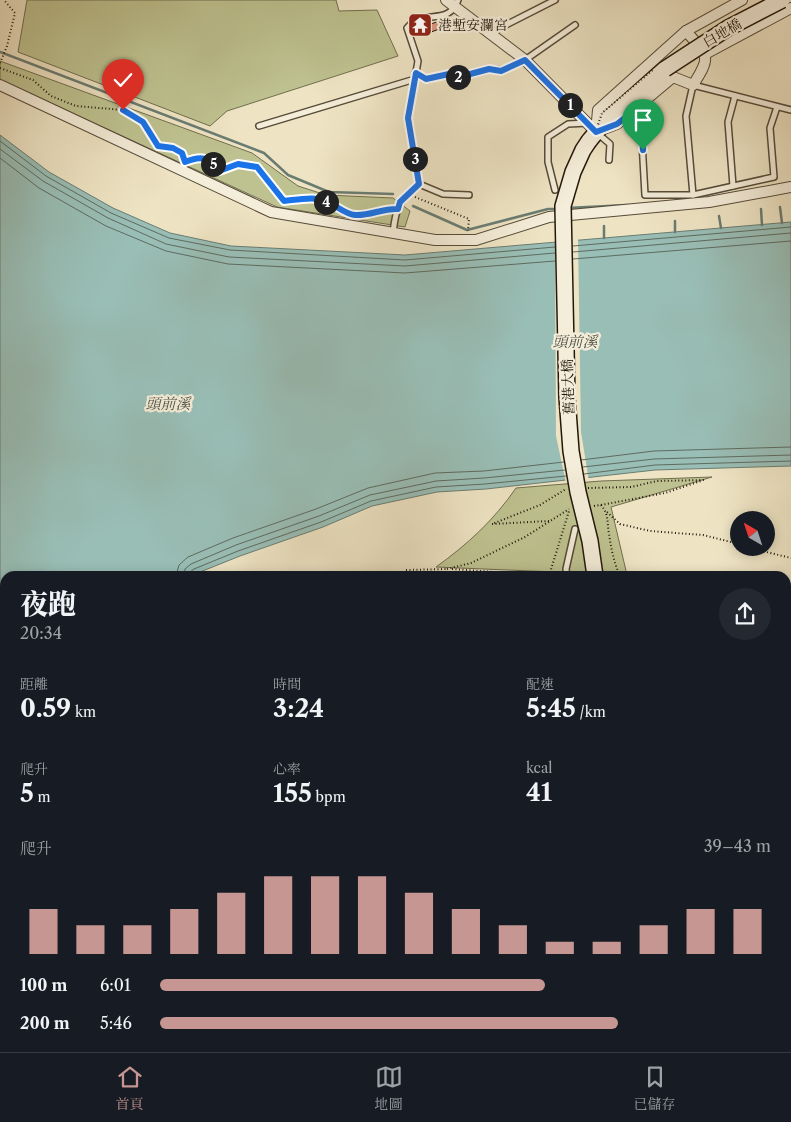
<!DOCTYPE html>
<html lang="zh-TW">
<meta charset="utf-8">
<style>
:root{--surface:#171b24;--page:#242831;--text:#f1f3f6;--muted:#9ea1a6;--line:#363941;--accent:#c59692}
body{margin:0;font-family:"Libre Caslon Text","Noto Serif TC",serif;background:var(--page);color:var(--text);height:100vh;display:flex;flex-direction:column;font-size:19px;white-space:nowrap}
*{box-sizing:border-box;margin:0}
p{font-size:16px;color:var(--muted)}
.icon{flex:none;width:28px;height:28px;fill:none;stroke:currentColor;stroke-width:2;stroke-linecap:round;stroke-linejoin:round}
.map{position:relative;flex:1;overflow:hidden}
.drawer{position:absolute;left:0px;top:571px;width:791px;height:481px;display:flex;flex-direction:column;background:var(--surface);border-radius:15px 15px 0 0;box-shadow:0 2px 12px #0003}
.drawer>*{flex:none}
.needle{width:32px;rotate:321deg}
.buttons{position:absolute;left:730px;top:511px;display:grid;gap:10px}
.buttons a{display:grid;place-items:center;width:45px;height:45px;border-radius:50%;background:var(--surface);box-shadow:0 2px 12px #0003;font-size:25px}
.pin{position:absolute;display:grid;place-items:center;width:42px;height:42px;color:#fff;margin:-51px -21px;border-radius:50% 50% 50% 0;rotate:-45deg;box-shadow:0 0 5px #0007}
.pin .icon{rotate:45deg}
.km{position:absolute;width:25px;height:25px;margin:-12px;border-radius:50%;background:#222;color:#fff;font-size:14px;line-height:25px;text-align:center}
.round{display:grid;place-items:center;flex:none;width:52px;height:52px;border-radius:26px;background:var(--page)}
.overview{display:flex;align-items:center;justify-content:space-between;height:85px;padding:0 20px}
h1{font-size:28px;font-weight:800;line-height:38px}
.figures{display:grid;grid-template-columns:repeat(3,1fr);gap:8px;height:85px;padding:5px 20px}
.figures div{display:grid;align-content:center}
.figures b{font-size:25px;font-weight:800}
.figures small{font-size:14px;font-weight:400}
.figures p{font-size:14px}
.chart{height:140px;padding:10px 20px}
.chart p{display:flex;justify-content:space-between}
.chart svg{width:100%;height:90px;margin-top:5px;stroke:var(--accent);stroke-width:6}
ul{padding:0 20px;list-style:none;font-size:16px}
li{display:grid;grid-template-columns:80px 60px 1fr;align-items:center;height:38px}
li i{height:12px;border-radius:6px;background:var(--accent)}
.dock{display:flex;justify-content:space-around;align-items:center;height:70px;border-top:1px solid var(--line);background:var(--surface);font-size:14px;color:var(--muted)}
.dock a{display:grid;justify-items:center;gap:2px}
.dock .active{color:var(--accent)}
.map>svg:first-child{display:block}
.green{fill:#bec290;stroke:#716d4e}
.water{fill:#99beb6;stroke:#6a7c72}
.pier{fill:#eee4c4}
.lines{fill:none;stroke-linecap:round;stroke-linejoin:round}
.shore{stroke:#5e6b60;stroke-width:1}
.stream{stroke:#6a7c72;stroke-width:2.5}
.building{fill:#db9680;stroke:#24180b}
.lane-casing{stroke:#564b39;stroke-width:8}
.street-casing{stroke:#564b39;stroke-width:12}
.secondary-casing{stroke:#24180b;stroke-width:18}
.highway-casing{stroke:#24180b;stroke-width:21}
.path{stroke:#24180b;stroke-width:2;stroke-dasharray:1 2.5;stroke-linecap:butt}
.lane{stroke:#f4edd9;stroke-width:5}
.street{stroke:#f4edd9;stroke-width:10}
.secondary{stroke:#f4edd9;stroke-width:15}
.highway{stroke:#eee4c4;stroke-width:19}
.secondary-bridge-casing{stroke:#24180b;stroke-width:18;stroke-linecap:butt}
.path-bridge{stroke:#24180b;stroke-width:2;stroke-dasharray:1 2.5;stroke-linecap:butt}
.secondary-bridge{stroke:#f4edd9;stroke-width:15}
.route-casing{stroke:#fff;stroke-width:10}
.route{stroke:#1a73e8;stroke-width:6}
.labels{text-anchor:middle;stroke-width:4.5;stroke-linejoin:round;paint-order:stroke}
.poi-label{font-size:14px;fill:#24180b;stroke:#f4edd9;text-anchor:start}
.street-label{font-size:14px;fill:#24180b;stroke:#f4edd9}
.water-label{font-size:15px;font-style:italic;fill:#4d5247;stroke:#f4edd9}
</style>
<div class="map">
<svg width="791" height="1052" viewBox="0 0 791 1052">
<rect width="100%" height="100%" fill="#eee4c4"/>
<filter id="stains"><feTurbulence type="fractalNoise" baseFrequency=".004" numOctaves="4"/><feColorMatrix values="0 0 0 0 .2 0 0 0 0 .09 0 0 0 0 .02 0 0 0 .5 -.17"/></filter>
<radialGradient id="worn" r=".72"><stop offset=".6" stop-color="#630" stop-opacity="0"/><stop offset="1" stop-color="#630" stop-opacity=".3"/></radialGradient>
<g class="green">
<polygon points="27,0 336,0 339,11 377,10 398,56 227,111 210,126 18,52"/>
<polygon points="0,61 252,153 298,186 326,195 393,198 410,211 405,227 277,207 0,80"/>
<path d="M 712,477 L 611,507 L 627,575 L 436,567 C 468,544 494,520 516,488 L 601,481 Z"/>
<polygon points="791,664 791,937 786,937 786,665"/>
</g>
<polygon class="water" points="0,135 49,172 113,208 170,233 231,246 405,255 791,222 791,466 655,470 486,489 437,492 372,506 323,527 240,556 190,576 5,576 5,614 0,615"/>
<polygon class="pier" points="578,238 581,432 589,481 566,483 556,436 555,240"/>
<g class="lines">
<g class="shore">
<polyline points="0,141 46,176 111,213 169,238 230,250 405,260 555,247"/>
<polyline points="0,149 43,181 108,218 166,244 229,257 405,266 555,253"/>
<polyline points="0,158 39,188 106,226 166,251 228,264 405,273 555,261"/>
<polyline points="573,246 791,227"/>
<polyline points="573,252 791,233"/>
<polyline points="573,259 791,241"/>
<polyline points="581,460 654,451 791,447"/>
<polyline points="583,467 654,459 791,455"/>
<polyline points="584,474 655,465 791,461"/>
<polyline points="176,576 179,565 188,557 233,538 316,509 368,488 435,473 484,471 564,462"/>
<polyline points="184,576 185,569 191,564 236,545 319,516 370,495 436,481 484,478 565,470"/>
<polyline points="190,576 190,572 194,569 238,551 321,522 371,501 436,487 485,484 566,476"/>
</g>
<g class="stream">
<polyline points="0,52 264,153 288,175 329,192 393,194"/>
<polyline points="413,206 467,230 548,209 557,209"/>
<polyline points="780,207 782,223"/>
<polyline points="567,208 627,205"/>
<polyline points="761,209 762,225"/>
<polyline points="719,216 721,228"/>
<polyline points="604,226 604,238"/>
<polyline points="675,232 675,221"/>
</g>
</g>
<g class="building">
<polygon points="442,20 445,27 431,32 428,25"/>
<rect x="786" y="974" width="5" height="18"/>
<rect x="786" y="1005" width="5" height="33"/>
<polygon points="721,1048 737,1048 737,1052 744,1052 722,1052"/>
</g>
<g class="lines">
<defs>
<g id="lane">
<polyline points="490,33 555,0"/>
<polyline points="415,73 426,79 449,74 452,77 459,77 489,69 504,70 525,60 575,25"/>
<polyline points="640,106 645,195 693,195 774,177 770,128 777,107"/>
<polyline points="259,126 415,79"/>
<polyline points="597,133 610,144 609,160"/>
<polyline points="419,184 443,194 469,195"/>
<polyline points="733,186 728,122 735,96"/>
<polyline points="555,190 548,162 548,137 568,124 588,123"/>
<polyline points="693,195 686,116 693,85 791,110"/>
<path d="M 393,233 C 396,205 399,202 419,184 L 408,118 L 418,61 L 407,28 C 409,26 411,23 413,22 C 427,12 450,24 458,0"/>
<polyline points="567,576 566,569 575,529"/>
<polyline points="446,1048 446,1052"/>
<polyline points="711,1048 712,1052"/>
</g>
<g id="street">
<polyline points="446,0 525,60 596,132"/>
<path d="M 686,31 C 708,57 712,55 693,85 L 673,77 L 617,124 L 596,132 L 598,110 Z"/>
<polyline points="686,31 742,0"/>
<polyline points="705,54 791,8"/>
<polyline points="0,85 271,212 435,240 476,240 549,217 709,202 791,187"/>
<polyline points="89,1048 89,1052"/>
<polyline points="629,1048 629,1052"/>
<polyline points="499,1052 605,1048"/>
</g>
<g id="secondary">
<polyline points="589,141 607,119 665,69"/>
<polyline points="786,653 791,653"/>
<polyline points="786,950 791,950"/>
<polyline points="0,1007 5,1007"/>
<polyline points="297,1052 298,1048"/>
</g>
<g id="highway">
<polyline points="786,605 791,605"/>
<polyline points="0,630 5,629"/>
<polyline points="0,658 5,657"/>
<polyline points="0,672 5,671"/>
<polyline points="0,703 5,702"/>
</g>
</defs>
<use href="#lane" class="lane-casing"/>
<use href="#street" class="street-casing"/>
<use href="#secondary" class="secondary-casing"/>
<use href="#highway" class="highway-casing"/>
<g class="path">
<polyline points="0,63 7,46 15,13 4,0"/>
<polyline points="0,68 33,80 51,96 76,106 123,110 143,122 159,146 173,148 182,153 184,160"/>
<path d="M 186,162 C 203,155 208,158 219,171 L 238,164 L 257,167 L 283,201 C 294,200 309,197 319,199 C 332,201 343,214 355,215 C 367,215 379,210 390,208"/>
<polyline points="415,197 469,219 468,231"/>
<polyline points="588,488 631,487 657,481 705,480"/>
<polyline points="601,505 665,493 701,481"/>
<path d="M 594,506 L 601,505 C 609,514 607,523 609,534 C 611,548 614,563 620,576"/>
<polyline points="607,512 620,524 650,531 703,535 739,544"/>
<polyline points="549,521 492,524 540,505 566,489"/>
<polyline points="750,548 791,558"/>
<polyline points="447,569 471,563 525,537 569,509"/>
<polyline points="452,569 549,576"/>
<polyline points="406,570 447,569"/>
<polyline points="549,576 569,511"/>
<polyline points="786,632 791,632"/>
<polyline points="781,1048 782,1052"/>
</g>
<use href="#lane" class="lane"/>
<use href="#street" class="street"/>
<use href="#secondary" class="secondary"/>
<use href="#highway" class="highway"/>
<defs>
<g id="secondary-bridge">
<polyline points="665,69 728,28 782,0"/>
<polyline points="589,141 583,150 573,172 563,206 567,397 571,451 578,492 590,541 595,576"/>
</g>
</defs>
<use href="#secondary-bridge" class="secondary-bridge-casing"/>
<polyline class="path-bridge" points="596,131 602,113 654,69"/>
<use href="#secondary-bridge" class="secondary-bridge"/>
</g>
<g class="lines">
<defs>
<path id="route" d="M 123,110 L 143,122 L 158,146 L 173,148 L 182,153 L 185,162 C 202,155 207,157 219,171 L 238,164 L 257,167 L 284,201 C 294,200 308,197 319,199 C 332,201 343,214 355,215 C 370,216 383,208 398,209 L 400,202 L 419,184 L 408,118 L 416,73 L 426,79 L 449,74 L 452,77 L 459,77 L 489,69 L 501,71 L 525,60 L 596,132 L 617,124 L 640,106 L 643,150"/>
</defs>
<use href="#route" class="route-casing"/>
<use href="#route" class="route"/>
</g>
<defs>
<symbol id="temple-square" viewBox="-11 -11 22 22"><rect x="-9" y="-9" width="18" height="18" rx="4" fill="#8f2418" stroke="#f4edd9"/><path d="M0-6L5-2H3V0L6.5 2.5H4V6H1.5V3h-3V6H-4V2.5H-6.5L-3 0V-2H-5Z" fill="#fff"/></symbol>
</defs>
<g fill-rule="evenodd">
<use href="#temple-square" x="406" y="11" width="28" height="28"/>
</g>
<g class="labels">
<g class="poi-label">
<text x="438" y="30">港塹安瀾宮</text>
</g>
<g class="street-label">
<text transform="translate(722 33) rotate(-30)" y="5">白地橋</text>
<text transform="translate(568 387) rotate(-92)" y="5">舊港大橋</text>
</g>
<g class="water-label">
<text x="575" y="347">頭前溪</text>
<text x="168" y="409">頭前溪</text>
</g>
</g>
<rect width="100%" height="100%" filter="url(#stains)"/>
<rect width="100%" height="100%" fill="url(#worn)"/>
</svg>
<div class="buttons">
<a><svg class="needle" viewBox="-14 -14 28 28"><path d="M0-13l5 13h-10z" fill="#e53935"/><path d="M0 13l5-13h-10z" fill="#9ea1a6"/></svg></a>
</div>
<div class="pin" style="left:643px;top:150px;background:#1e9e55"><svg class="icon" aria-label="arrive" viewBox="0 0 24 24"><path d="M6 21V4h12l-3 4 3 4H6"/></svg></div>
<div class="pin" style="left:123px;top:110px;background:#d93025"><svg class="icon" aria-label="check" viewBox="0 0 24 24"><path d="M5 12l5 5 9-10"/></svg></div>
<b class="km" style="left:570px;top:105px">1</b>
<b class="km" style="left:458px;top:77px">2</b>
<b class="km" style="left:415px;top:159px">3</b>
<b class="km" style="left:326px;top:202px">4</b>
<b class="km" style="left:213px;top:164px">5</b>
<section class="drawer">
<div class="overview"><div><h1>夜跑</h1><p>20:34</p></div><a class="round"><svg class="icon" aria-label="share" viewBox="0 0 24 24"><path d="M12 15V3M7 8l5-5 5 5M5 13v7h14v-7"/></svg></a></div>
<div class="figures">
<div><p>距離</p><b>0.59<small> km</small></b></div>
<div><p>時間</p><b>3:24</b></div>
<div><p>配速</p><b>5:45<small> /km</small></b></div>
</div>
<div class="figures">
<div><p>爬升</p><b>5<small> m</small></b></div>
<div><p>心率</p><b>155<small> bpm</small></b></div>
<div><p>kcal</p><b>41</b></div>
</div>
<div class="chart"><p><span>爬升</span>39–43 m</p>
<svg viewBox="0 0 160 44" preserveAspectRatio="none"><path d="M5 44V22M15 44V30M25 44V30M35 44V22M45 44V14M55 44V6M65 44V6M75 44V6M85 44V14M95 44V22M105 44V30M115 44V38M125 44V38M135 44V30M145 44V22M155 44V22"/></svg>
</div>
<ul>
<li><b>100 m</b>6:01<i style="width:63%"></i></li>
<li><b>200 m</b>5:46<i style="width:75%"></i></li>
</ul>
</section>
</div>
<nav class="dock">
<a class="active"><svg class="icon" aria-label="home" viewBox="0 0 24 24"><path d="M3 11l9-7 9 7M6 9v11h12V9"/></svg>首頁</a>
<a><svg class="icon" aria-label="map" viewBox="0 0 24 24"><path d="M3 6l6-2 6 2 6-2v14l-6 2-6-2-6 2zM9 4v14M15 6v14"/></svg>地圖</a>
<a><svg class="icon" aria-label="saved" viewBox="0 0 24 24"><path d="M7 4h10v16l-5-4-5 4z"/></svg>已儲存</a>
</nav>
